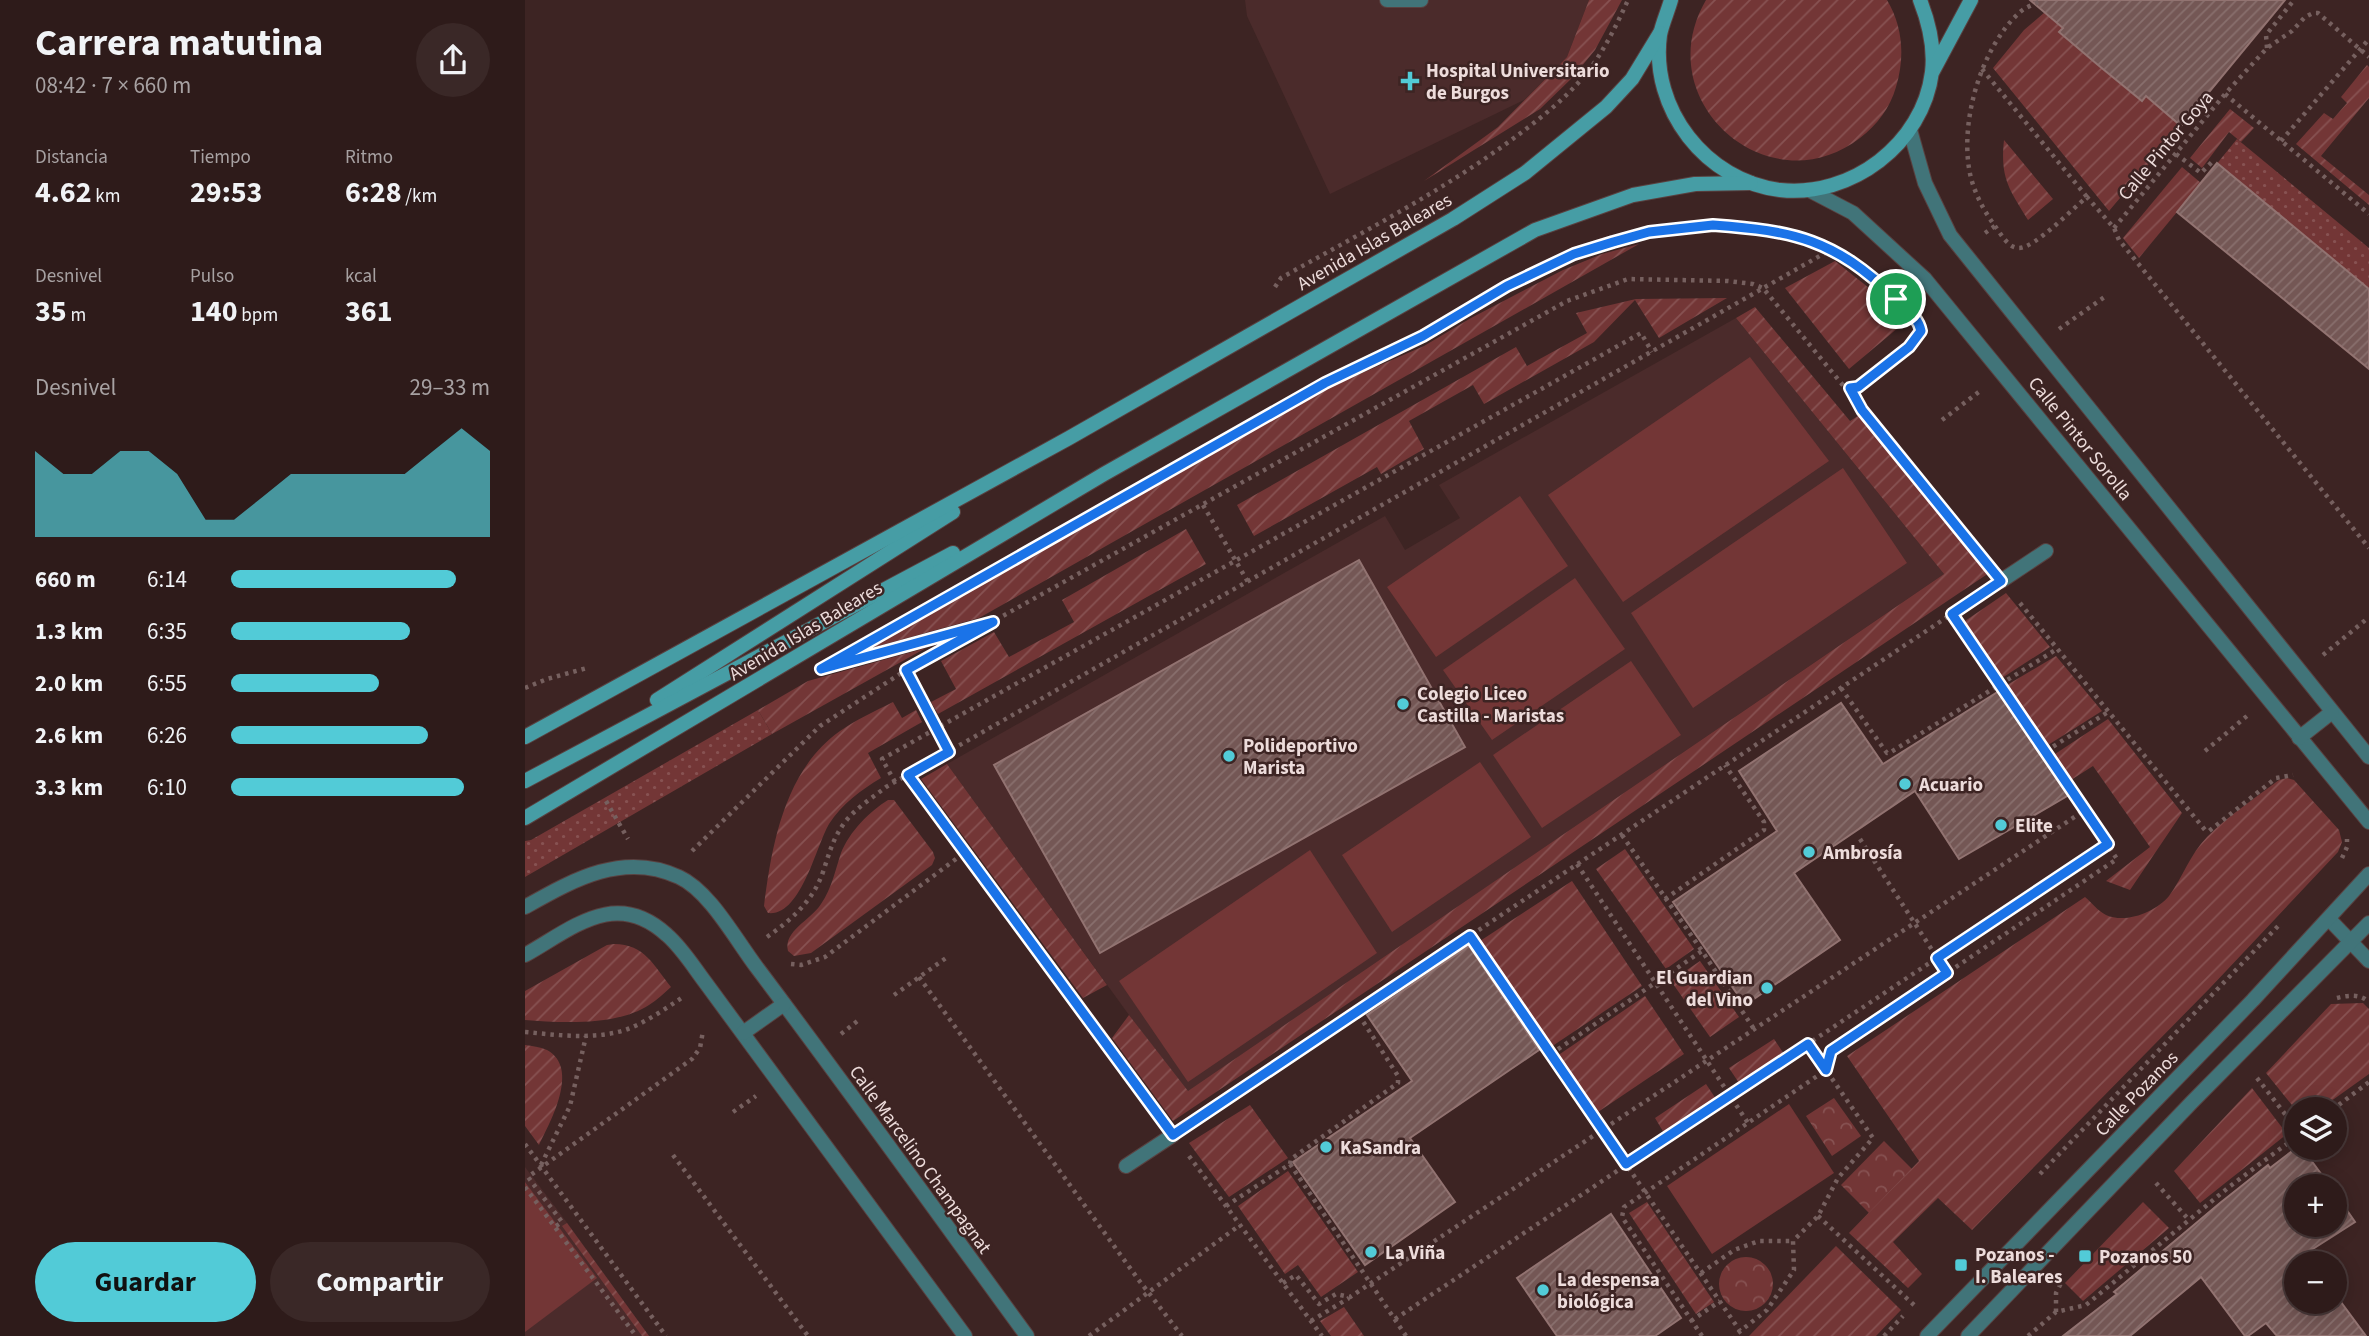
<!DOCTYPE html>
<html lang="es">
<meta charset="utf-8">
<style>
:root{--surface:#2e1b1a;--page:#3a2827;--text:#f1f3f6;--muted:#a7a1a2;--line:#493939;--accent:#52cbd7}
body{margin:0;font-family:"Source Sans 3",sans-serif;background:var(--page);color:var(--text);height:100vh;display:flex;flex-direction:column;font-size:26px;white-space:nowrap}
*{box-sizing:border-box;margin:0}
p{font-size:23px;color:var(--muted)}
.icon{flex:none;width:38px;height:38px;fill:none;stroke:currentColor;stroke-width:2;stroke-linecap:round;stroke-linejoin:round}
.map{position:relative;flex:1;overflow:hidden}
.panel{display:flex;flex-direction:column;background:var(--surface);width:525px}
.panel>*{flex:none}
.controls{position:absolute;left:1759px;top:1097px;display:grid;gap:14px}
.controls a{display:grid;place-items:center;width:63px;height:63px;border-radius:50%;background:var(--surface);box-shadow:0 4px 18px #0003,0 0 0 2px var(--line);font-size:35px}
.pin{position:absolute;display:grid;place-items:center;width:60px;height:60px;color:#fff;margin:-30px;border:4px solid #fff;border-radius:50%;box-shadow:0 2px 7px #0007}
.round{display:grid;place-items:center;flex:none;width:74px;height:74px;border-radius:37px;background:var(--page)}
.head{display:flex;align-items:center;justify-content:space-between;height:119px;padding:0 35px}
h1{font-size:38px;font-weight:700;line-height:52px}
.figures{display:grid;grid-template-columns:repeat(3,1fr);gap:10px;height:119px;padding:7px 35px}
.figures div{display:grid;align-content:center}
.figures b{font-size:30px;font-weight:700}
.figures small{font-size:19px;font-weight:400}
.figures p{font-size:19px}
.chart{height:196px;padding:14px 35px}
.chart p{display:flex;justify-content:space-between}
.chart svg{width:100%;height:126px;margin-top:7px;fill:var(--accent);opacity:.7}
.button{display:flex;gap:14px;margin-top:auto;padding:14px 35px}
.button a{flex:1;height:80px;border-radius:42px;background:var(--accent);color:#111;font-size:28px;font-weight:700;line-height:80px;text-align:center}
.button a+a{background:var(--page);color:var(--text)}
ul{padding:0 35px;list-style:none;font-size:23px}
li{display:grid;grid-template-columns:112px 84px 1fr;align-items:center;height:52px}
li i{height:18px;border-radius:9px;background:var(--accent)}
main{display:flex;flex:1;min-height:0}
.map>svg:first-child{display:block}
.built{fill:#4b2b2b}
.grass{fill:url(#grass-dots)}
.park{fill:url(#park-crowns)}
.garden{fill:url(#garden-furrows)}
.pitch{fill:#733636}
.building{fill:url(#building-hatch);stroke:#927371;stroke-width:2}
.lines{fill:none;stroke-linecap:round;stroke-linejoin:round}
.lane-casing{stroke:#594140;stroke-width:16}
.street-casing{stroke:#594140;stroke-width:16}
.secondary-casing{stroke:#594140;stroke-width:16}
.path{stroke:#76605f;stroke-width:4.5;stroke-dasharray:3.5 5;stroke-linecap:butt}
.lane{stroke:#417479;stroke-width:14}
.street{stroke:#417479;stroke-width:14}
.secondary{stroke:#469da5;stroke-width:14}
.route-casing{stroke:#fff;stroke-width:14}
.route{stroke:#1a73e8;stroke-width:9}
.poi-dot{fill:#52cbd7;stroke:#3d2423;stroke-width:2.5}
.labels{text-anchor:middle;stroke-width:5;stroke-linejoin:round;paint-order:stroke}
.poi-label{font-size:19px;font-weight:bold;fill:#eddcdb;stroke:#3d2423;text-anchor:start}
.street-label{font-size:19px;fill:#eddcdb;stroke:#3d2423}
</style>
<main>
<section class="panel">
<div class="head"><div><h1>Carrera matutina</h1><p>08:42 · 7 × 660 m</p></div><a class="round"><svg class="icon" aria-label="share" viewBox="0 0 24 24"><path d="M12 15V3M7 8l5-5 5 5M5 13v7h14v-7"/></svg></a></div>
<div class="figures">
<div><p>Distancia</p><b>4.62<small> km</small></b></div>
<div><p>Tiempo</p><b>29:53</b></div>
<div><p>Ritmo</p><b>6:28<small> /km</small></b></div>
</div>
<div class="figures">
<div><p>Desnivel</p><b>35<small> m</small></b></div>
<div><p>Pulso</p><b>140<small> bpm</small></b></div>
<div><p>kcal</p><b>361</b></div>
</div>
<div class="chart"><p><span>Desnivel</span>29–33 m</p>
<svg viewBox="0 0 160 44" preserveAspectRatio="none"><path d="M0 44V14L10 22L20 22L30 14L40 14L50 22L60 38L70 38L80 30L90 22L100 22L110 22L120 22L130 22L140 14L150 6L160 14V44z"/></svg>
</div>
<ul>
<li><b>660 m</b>6:14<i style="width:87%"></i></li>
<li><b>1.3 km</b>6:35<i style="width:69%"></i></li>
<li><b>2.0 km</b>6:55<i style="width:57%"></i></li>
<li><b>2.6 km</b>6:26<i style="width:76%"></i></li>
<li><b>3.3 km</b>6:10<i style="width:90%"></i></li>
</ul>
<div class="button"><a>Guardar</a><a>Compartir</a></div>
</section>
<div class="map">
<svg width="1844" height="1336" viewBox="0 0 1844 1336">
<defs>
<pattern id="grass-dots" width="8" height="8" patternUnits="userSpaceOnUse" patternTransform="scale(1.75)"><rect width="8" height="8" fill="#733636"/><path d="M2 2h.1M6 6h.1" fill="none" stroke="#875252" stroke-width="1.8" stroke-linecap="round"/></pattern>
<pattern id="park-crowns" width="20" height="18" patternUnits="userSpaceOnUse" patternTransform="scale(1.75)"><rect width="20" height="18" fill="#733636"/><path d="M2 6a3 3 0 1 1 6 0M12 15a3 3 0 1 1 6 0" fill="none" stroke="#875252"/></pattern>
<pattern id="garden-furrows" width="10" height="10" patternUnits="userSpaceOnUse" patternTransform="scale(1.75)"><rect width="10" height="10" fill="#733636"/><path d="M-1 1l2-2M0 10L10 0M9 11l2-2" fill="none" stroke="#875252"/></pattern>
<pattern id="building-hatch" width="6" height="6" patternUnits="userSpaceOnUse" patternTransform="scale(1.75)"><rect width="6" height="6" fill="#745755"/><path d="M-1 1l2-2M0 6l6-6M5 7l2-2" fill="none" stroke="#886f6d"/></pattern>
</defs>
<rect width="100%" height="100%" fill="#3d2423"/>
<g class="built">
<polygon points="720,0 1064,0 1042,57 999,100 805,194 722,16"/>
<polygon points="1211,318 1419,574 662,1092 604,1015 422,764 860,516 880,550 935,518 914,485"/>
<polygon points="0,1167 46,1228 124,1336 0,1336"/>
</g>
<g class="grass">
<polygon points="1712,139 1844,248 1844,289 1780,236 1778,238 1761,220 1730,199 1732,196 1695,165 1690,166"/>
<polygon points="233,710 247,734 0,877 0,841 6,840"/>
</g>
<g class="park">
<polygon points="1309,1098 1336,1136 1307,1156 1281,1116"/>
<polygon points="1359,1141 1387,1169 1344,1213 1316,1185"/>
<circle cx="1221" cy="1284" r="27"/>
</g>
<g class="garden">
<polygon points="1064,0 1097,0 1070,50 1047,78 1015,109 899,181 973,127 1042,57"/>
<path d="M 1181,0 L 1362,0 C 1378,27 1380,57 1371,87 C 1365,108 1352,125 1335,138 C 1244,208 1122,101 1181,0 Z"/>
<polygon points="1520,12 1538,28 1535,33 1617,101 1621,96 1656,126 1584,211 1468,68 1499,30"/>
<polygon points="1842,65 1844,67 1844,98 1796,156 1844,195 1844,205 1771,144 1799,113 1808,119 1822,103 1816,97"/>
<polygon points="1705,109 1729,128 1716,142 1704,132 1677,168 1665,158"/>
<path d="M 1479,140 L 1528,199 L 1503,220 C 1484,189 1475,178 1479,140 Z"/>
<polygon points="1657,167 1676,183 1614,258 1598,238"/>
<polygon points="1114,244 454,618 332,652 383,626 798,390 899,346 946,318 1038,270 1077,254"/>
<polygon points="1310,261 1358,299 1380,322 1324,369 1260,288"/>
<polygon points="1202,298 1134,338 1110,300 1069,342 959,404 948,385 884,421 899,449 856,474 852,467 729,536 712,505 991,347 1002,366 1062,333 1051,313 1111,299"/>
<polygon points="1230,307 1325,421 1336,414 1464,573 648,1121 587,1038 604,1015 663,1091 1419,574 1211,318"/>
<polygon points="661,529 681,564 413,714 406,702 431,689 416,661 469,632 484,657 549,622 537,600"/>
<polygon points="1481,593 1525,647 1477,678 1440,621"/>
<polygon points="401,648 247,734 233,710 283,681"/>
<polygon points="1531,656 1577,711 1523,745 1482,685"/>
<path d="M 368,702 L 377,718 L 391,710 L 397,722 L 343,753 L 356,778 C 336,790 317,804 304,824 C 291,846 276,917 243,913 L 239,906 C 247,843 260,770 315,731 C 331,720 350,711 368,702 Z"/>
<polygon points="1583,719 1657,813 1605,890 1581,881 1625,847 1568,766 1546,780 1527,756"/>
<polygon points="422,764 582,985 558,998 396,779"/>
<path d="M 1762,778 L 1769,780 L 1814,830 L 1817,842 L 1813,852 L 1685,988 L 1447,1230 L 1413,1198 L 1368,1242 L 1397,1274 L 1383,1288 L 1324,1233 L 1394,1161 L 1322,1056 L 1560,897 C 1567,903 1573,911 1581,915 C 1601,924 1631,912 1644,896 C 1658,877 1665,854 1682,837 C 1703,816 1730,798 1754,780 Z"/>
<path d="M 363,800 L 369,800 L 408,852 L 410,858 L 407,865 L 286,953 L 269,956 L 263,951 C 258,931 286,920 296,904 C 307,888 310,871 316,853 C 324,832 345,811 363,800 Z"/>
<polygon points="1100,849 1169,949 1141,969 1071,869"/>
<polygon points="1047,881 1117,986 1026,1047 955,941"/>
<path d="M 89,944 C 120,944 129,966 146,987 C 139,993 132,1000 124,1005 C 92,1026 37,1023 0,1020 L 0,991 L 82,945 Z"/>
<polygon points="1175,961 1214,1017 1185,1037 1146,981"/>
<polygon points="1120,996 1159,1054 1070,1114 1032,1056"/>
<polygon points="1838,1003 1844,1009 1844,1074 1795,1109 1771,1110 1741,1073 1806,1004"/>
<polygon points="1249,1039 1259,1054 1214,1083 1204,1068"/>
<path d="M 0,1045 C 7,1046 15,1047 22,1050 C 55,1068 26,1121 14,1145 L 0,1126 Z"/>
<polygon points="1181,1084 1191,1099 1139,1133 1130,1118"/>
<polygon points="1727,1088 1762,1134 1675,1203 1649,1171"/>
<polygon points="725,1105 763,1158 704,1197 664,1143"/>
<polygon points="763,1171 833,1272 796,1297 773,1265 760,1274 713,1206"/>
<polygon points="1122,1202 1189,1302 1171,1314 1104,1213"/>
<polygon points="1618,1202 1644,1228 1558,1301 1540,1283"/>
<polygon points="42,1223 124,1336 117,1336 37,1226"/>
<polygon points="1311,1246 1376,1310 1351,1336 1224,1336"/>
<polygon points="819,1307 839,1336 806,1336 795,1321"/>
</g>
<g class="pitch">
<polygon points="1225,357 1304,461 1098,602 1023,495"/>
<polygon points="1318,468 1382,563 1168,708 1106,613"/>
<polygon points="995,496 1043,566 911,657 862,587"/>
<polygon points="1050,578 1100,649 967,740 918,670"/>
<polygon points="1106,661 1156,735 1017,828 968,755"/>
<polygon points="955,762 1006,837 867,932 817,855"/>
<polygon points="785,850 852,953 663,1082 594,981"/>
<polygon points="1264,1104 1309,1173 1187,1254 1142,1186"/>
<polygon points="0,1182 72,1278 0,1332"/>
</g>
<g class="building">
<polygon points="1505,0 1760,0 1656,126 1621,96 1617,101 1573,65 1534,32 1538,28"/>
<polygon points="1692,163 1844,289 1844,369 1652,212"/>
<polygon points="834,560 940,747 575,953 469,765"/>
<polygon points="1474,691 1544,795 1434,859 1390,791 1269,873 1315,940 1220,1005 1148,902 1252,831 1214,771 1316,703 1358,764"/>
<polygon points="944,946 1014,1050 885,1138 930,1202 840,1265 768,1162 887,1081 842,1015"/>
<polygon points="1771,1148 1777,1148 1805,1186 1771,1186 1771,1225 1810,1225 1810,1193 1830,1222 1780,1254 1787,1264 1771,1264 1771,1302 1810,1302 1810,1294 1841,1336 1752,1336 1741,1323 1723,1336 1720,1336 1676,1277 1605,1336 1538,1336 1592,1294 1589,1292 1695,1203 1743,1165 1745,1168"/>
<polygon points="1086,1214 1156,1318 1130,1336 1032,1336 992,1278"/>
</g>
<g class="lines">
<defs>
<g id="lane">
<polyline points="862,0 896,0"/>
<polyline points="1476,581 1521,551"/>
<polyline points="601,1166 648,1135"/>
</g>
<g id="street">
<polyline points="1385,130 1400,183 1425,235 1437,250 1844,757"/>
<polyline points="1284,190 1328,213 1400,279 1844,822"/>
<polyline points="1774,738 1807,712"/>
<path d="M 0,907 C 48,880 98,851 154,877 C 185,891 212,942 233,969 C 324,1090 413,1214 502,1336"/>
<polyline points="1804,919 1844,961"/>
<path d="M 0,955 C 48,928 91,888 142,935 C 157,948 168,966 180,982 L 440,1336"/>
<polyline points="218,1033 259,1004"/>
<polyline points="1402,1336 1728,1000 1844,874"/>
<polyline points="1443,1336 1667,1102 1844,923"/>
</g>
<g id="secondary">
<path d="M 1146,0 C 1143,11 1137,24 1135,35 C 1125,109 1181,181 1255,190 C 1326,198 1398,144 1407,72 C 1410,47 1404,23 1395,0"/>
<polyline points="1408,71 1446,0"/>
<polyline points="132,700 428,512"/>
<polyline points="0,737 544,438 928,219 1000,173 1081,107 1107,79 1135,33"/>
<polyline points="0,781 428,553"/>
<polyline points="0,818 579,474 1010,230 1108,195 1170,184 1226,183"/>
</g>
</defs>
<use href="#lane" class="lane-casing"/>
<use href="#street" class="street-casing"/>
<use href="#secondary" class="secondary-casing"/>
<g class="path">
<polyline points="1742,48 1741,35 1769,0"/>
<polyline points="1457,69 1562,197"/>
<polyline points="1700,94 1844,214"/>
<polyline points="1756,141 1844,39"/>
<polyline points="1651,154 1676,173 1687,162"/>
<path d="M 1470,226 C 1476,234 1483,248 1494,248 C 1510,248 1548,208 1562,197 L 1589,228 L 1594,240 L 1844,548"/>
<polyline points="1589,228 1700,94 1742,48 1767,31 1780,17 1788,13 1793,13 1844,57"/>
<path d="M 1460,233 L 1470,226 C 1459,211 1451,196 1446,178 C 1433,126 1455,49 1494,13 C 1500,7 1510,4 1518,0"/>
<path d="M 750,287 L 756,278 C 836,233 916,192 989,138 C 1016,118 1044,96 1064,70 C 1080,49 1092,24 1103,0"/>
<polyline points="1534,329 1581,296"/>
<path d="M 821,373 C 847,361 873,349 898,335 C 926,320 953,302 981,287 C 1057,245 1144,216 1231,229 C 1294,238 1326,254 1371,299 L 1377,295"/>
<polyline points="1325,389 1337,410 1458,559"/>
<polyline points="1417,420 1455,391"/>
<polyline points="678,505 723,582"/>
<polyline points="1495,603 1680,830 1684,831 1751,778 1768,775"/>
<polyline points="1798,655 1843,618"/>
<polyline points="324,662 460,624"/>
<polyline points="0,688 22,679 62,668"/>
<polyline points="1316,688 1359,749 1362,753 1366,752 1532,649"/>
<polyline points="1521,751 1583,712"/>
<polyline points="1680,751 1722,716"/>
<polyline points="424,752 381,670 1042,301 1103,279 1203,281 1228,284 1238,288 1321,389 1333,387 1385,347 1396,331 1394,321 1371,299"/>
<polyline points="383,775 632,1113"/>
<polyline points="370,782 357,759 1116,333 1127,352"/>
<polyline points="81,801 103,839"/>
<polyline points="1097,835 1177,951"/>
<polyline points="1335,839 1422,973"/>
<polyline points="167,851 295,726 381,670"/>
<polyline points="1817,858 1822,847 1822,839"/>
<polyline points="1052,864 1223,1123"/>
<polyline points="1140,899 1239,830 1239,822 1200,765"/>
<polyline points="945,936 1215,1331"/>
<path d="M 242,937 C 266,920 288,901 298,872 C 304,854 308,838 320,822 C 331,808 347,798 361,787 L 1307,249"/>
<polyline points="266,964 276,965 300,957 439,853"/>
<polyline points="394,977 613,1279 657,1336"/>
<polyline points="369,995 421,958"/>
<path d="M 1812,998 C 1823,995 1836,994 1844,1002"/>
<path d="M 0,1032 C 33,1035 68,1040 100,1030 C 120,1023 140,1009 158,997"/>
<polyline points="316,1034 335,1019"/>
<polyline points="1283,1044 1300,1069"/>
<polyline points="1026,1054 1177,951 1229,1029"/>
<polyline points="1301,1070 1306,1051 1316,1044 1592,859 1427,614"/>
<polyline points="1732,1078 1771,1128"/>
<polyline points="1807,1110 1844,1082"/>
<polyline points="208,1112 231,1096"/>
<polyline points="671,1119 1455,595"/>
<polyline points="0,1144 141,1336"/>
<polyline points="148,1155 283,1336"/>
<polyline points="664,1156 797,1336"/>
<polyline points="765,1164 881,1336"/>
<polyline points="16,1165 45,1106 61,1036"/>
<polyline points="1515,1174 1756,923"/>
<polyline points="1631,1183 1664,1220"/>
<polyline points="0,1187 111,1336"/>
<polyline points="701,1206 765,1164 766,1159 873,1083 873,1076 832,1012"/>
<polyline points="1293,1216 1389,1305"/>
<polyline points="31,1226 37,1222 3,1177 167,1059 175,1048 178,1031"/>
<polyline points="1176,1273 1209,1250 1234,1241 1268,1241"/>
<polyline points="758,1283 771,1275 794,1304 811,1294 825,1297 1560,810"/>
<polyline points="1531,1312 1531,1293 1536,1283"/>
<polyline points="870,1319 1583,844"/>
<polyline points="786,1321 824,1298"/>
<polyline points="1166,1321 1195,1301"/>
<polyline points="564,1336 715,1225"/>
<polyline points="1177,1336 1097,1217 1099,1207 1301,1070 1348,1138 1313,1178 1293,1216 1268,1241 1269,1270 1242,1310 1209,1336"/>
<polyline points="1359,1336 1378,1316"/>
<polyline points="1503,1336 1531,1312 1561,1305 1704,1187 1771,1137"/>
</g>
<use href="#lane" class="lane"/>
<use href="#street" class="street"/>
<use href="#secondary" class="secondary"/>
</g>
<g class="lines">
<defs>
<path id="route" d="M 1188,225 C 1270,231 1309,239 1370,298 C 1380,309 1393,316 1396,331 L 1384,347 L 1333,387 L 1325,388 L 1337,410 L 1476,581 L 1427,614 L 1583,844 L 1412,958 L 1422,973 L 1306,1051 L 1301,1070 L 1283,1044 L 1101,1164 L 945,936 L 648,1135 L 383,775 L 424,752 L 381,670 L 468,622 L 296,669 L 800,383 L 898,336 L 982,286 L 1049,254 L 1088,242 L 1124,232 Z"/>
</defs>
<use href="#route" class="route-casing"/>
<use href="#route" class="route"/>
</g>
<g class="poi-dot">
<path d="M881.5 70.5h7v7h7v7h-7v7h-7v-7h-7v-7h7z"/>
<circle cx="878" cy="704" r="7"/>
<circle cx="704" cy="756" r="7"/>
<circle cx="1380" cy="784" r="7"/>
<circle cx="1476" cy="825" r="7"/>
<circle cx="1284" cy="852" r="7"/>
<circle cx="1242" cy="988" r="7"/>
<circle cx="801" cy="1147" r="7"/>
<circle cx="846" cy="1252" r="7"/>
<rect x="1553" y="1249" width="14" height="14" rx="3.5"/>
<rect x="1429" y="1258" width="14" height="14" rx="3.5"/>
<circle cx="1018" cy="1290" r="7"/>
</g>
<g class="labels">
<g class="poi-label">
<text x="901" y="77">Hospital Universitario<tspan x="901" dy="22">de Burgos</tspan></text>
<text x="892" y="700">Colegio Liceo<tspan x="892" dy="22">Castilla - Maristas</tspan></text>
<text x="718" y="752">Polideportivo<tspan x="718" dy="22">Marista</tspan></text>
<text x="1394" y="791">Acuario</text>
<text x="1490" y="832">Elite</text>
<text x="1298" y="859">Ambrosía</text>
<text x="1228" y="984" text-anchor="end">El Guardian<tspan x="1228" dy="22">del Vino</tspan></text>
<text x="815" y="1154">KaSandra</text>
<text x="860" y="1259">La Viña</text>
<text x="1450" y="1261">Pozanos -<tspan x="1450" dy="22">I. Baleares</tspan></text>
<text x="1574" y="1263">Pozanos 50</text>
<text x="1032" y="1286">La despensa<tspan x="1032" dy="22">biológica</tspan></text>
</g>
<g class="street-label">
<text transform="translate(1640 145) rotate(-50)" y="7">Calle Pintor Goya</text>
<text transform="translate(849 241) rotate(-30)" y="7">Avenida Islas Baleares</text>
<text transform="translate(1556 438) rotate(51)" y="7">Calle Pintor Sorolla</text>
<text transform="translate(280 630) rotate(-31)" y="7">Avenida Islas Baleares</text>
<text transform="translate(1611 1093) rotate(-46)" y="7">Calle Pozanos</text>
<text transform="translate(396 1159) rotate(54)" y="7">Calle Marcelino Champagnat</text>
</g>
</g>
</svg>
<div class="controls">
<a><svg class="icon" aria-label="layers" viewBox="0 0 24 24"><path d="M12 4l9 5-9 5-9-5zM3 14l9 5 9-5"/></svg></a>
<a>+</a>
<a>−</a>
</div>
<div class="pin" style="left:1371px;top:299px;background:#1e9e55"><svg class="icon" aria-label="arrive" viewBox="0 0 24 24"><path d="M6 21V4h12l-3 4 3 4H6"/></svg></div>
</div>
</main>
